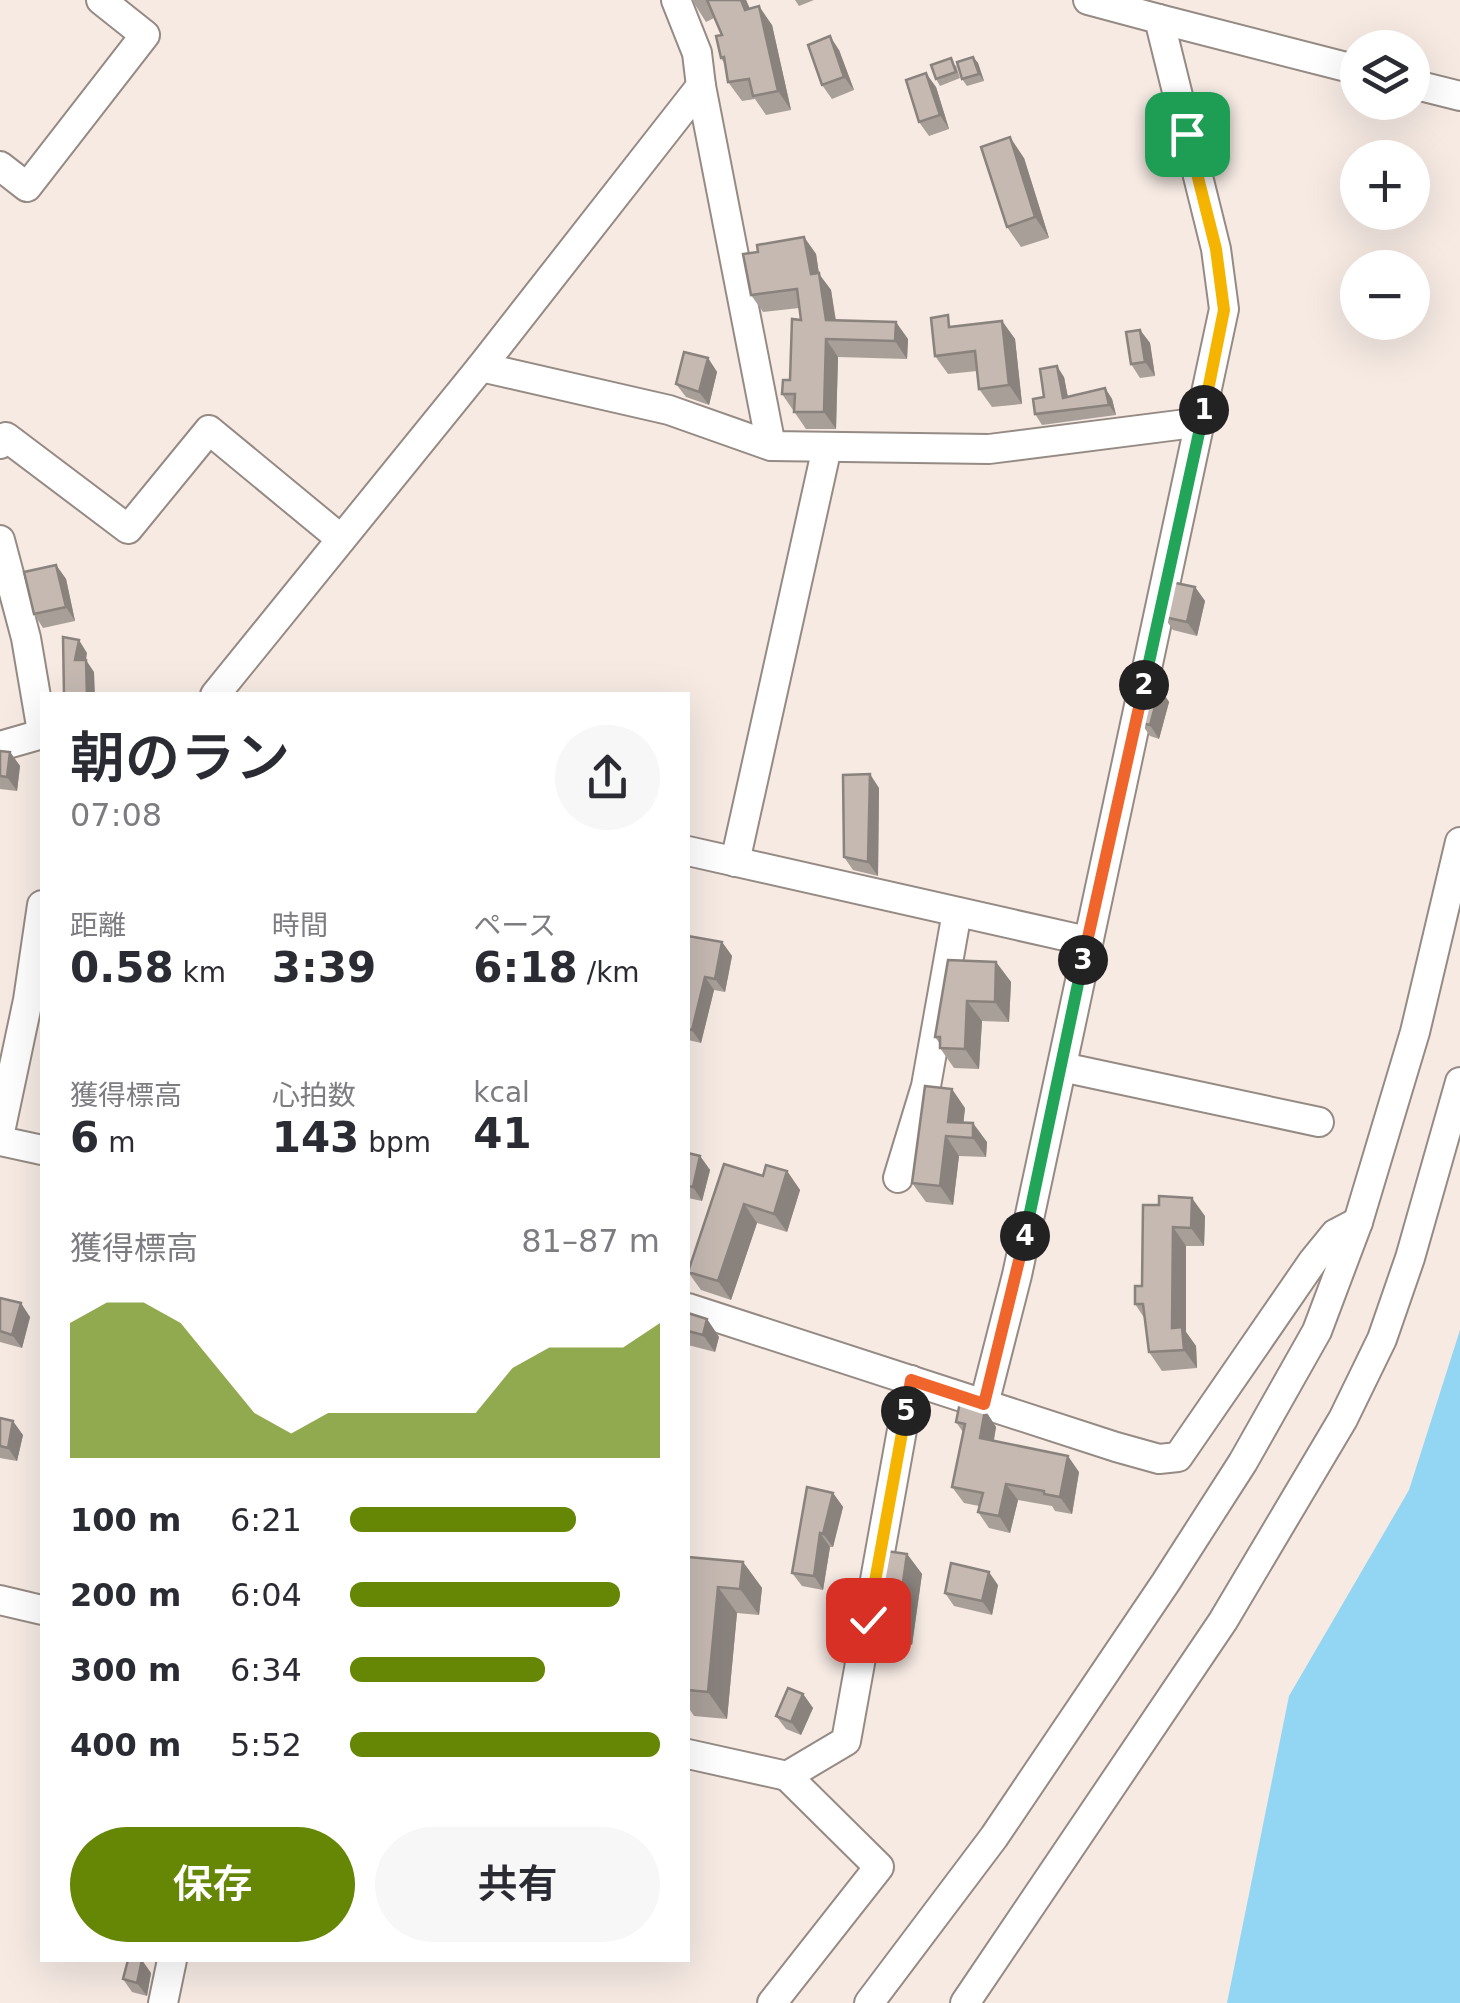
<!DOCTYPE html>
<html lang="ja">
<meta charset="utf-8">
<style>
:root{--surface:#fff;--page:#f7f7f7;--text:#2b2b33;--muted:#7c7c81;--accent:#658705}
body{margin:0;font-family:"DejaVu Sans","Noto Sans JP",sans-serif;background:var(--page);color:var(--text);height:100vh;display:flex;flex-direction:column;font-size:38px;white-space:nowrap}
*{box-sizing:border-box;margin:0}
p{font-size:32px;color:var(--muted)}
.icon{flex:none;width:55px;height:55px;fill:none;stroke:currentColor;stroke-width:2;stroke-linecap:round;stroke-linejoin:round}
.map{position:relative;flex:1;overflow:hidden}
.drawer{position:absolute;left:40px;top:692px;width:650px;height:1270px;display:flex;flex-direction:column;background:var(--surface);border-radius:0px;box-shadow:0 10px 40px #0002}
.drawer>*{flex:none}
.buttons{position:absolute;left:1340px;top:30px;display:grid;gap:20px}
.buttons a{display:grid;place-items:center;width:90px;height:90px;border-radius:50%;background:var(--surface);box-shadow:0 10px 40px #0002;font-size:50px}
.pin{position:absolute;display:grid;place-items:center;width:85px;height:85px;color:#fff;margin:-42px;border-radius:20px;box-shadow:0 5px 15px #0006}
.km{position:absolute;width:50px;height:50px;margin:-25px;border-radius:50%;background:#222;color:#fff;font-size:28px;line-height:50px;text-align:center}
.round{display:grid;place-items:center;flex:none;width:105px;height:105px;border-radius:52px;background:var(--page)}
.head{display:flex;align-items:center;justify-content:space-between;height:170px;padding:0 30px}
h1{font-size:55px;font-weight:600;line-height:75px}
.stats{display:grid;grid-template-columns:repeat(3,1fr);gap:15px;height:170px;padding:10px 30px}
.stats div{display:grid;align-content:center}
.stats b{font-size:42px;font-weight:600}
.stats small{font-size:28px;font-weight:400}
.stats p{font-size:28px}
.chart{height:280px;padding:20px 30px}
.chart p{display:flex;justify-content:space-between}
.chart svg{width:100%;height:180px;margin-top:10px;fill:var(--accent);opacity:.7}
.cta{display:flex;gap:20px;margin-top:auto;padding:20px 30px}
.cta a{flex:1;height:115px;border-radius:60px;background:var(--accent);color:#fff;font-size:40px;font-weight:600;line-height:115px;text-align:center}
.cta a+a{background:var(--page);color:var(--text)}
ul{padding:0 30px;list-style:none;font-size:32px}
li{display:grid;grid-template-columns:160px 120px 1fr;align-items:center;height:75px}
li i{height:25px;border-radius:12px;background:var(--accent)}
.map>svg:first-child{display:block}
.water{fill:#92d6f4}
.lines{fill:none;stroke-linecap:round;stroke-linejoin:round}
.minor-casing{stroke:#958a84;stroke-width:32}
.minor{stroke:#fff;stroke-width:28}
.wall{fill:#a99f99}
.shaded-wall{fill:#8a827d}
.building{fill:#c5b9b2;stroke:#8a827d;stroke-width:2.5}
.split-1-casing{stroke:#fff;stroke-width:20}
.split-2-casing{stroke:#fff;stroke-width:20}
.split-3-casing{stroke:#fff;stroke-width:20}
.split-4-casing{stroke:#fff;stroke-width:20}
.split-5-casing{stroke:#fff;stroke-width:20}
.split-6-casing{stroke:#fff;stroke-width:20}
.split-1{stroke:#f5b400;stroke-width:12}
.split-2{stroke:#22a559;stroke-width:12}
.split-3{stroke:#f0652b;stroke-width:12}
.split-4{stroke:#22a559;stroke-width:12}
.split-5{stroke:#f0652b;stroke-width:12}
.split-6{stroke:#f5b400;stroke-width:12}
</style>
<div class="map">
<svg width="1460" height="2003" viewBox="0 0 1460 2003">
<rect width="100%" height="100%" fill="#f6eae3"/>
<polygon class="water" points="1460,1330 1460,2003 1227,2003 1289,1696 1409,1490"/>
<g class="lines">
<defs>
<g id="minor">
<polyline points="676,0 697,53 701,86 771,446"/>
<polyline points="1159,19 1358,70"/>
<polyline points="1412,84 1460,96"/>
<polyline points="0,166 27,187 145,35 101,0"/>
<polyline points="481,367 669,410 771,446 989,449 1202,422"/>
<polyline points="0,444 6,437 128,529 209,430 341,539"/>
<polyline points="0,540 26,638 42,732"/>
<polyline points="215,695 481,367 701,86"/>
<polyline points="0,746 42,734"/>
<polyline points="688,851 1087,941"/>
<polyline points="735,862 827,447"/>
<polyline points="1062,1067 1319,1122"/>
<polyline points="0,1132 28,1000 42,905"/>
<polyline points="0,1141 42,1150"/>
<polyline points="898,1178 926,1086 957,912"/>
<polyline points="688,1308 1116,1447 1159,1459 1178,1457 1313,1261 1335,1234 1358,1222"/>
<polyline points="984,1404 1017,1275 1224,309 1216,249 1159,19 1088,0"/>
<polyline points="0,1600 42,1610"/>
<polyline points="688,1754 787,1776 846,1741 911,1380"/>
<polyline points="163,2003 172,1960"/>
<polyline points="772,2003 879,1867 787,1776"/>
<polyline points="869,2003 994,1837 1166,1582 1243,1462 1317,1331 1358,1222 1415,1032 1460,842"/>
<polyline points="965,2003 1223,1621 1343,1419 1382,1339 1410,1258 1460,1082"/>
</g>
</defs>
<use href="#minor" class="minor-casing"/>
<use href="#minor" class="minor"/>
</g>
<g class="wall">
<polygon points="692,0 746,0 750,9 772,25 791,110 766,115 755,99 742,101 728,82 726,66 721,58 722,35 714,18 706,22"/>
<polygon points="795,0 814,0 799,6"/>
<polygon points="839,50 854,90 832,99 822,85"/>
<polygon points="973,57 978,63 984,81 967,86 962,79"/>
<polygon points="956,65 960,78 940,86 936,79"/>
<polygon points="936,87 949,129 929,136 919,122"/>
<polygon points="1024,158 1049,238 1021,247 1007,227"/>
<polygon points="804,237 816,254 819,274 831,290 836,320 908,339 907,359 838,357 836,429 806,429 782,394 790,380 801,320 799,308 763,312 751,295"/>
<polygon points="1002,321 1015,339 1022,404 992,407 979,389 977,371 948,374 935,356 956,326"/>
<polygon points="1140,330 1150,343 1155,376 1140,378 1131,364"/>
<polygon points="708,358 717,372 709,405 686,397 676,384"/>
<polygon points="1064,377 1068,397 1105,388 1112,399 1116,415 1042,425 1035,414 1044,397"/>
<polygon points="56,565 66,579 75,621 43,628 34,614"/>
<polygon points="1195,587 1205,601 1197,636 1173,630 1164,617"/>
<polygon points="1160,688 1169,702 1159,739 1150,736 1141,723"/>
<polygon points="0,751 10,752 20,766 17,791 0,789"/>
<polygon points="879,788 878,876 853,870 844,857"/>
<polygon points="688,936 722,942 732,956 725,992 714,990 701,1043 688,1040"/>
<polygon points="996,962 1011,982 1009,1022 982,1021 979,1069 954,1068 940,1048 940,1044 935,1037"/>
<polygon points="965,1108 963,1123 987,1142 986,1157 959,1156 953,1205 926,1202 912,1183"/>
<polygon points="688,1153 700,1156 710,1170 702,1201 688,1198"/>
<polygon points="787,1171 800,1190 787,1232 757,1223 731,1300 701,1290 688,1272 763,1176"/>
<polygon points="1143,1205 1205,1216 1204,1246 1186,1246 1186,1332 1196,1346 1197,1368 1162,1371 1149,1352 1145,1319 1135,1304 1142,1286"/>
<polygon points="0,1298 30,1317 22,1348 0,1342"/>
<polygon points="688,1313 707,1319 719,1337 715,1352 688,1345"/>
<polygon points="985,1410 996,1427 994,1441 1079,1472 1072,1514 1055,1511 1052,1506 1018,1500 1010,1533 989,1528 978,1512 979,1506 964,1503 952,1487 963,1432 956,1422"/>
<polygon points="0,1418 23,1435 17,1461 0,1458"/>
<polygon points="833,1493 843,1507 833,1547 830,1547 823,1590 802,1586 792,1573"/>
<polygon points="907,1554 922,1574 912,1645 882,1641 868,1621"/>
<polygon points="688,1557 743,1562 762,1588 759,1615 737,1613 727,1719 694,1716 688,1707"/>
<polygon points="998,1585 992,1615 954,1606 945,1593"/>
<polygon points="803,1694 813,1708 801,1735 786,1729 776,1716"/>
<polygon points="151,1973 147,1996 132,1992 123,1979"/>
</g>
<g class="shaded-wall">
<polygon points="741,0 746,0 759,29 745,10"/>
<polygon points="759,6 772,25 791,110 778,91"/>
<polygon points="830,36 839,50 854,90 844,77"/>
<polygon points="973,57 978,63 984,81 979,74"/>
<polygon points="926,73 936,87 949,129 940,115"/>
<polygon points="1010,137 1024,158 1049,238 1035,217"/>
<polygon points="804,237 816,254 819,274 831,290 838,338 826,320 811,274"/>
<polygon points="1002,321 1015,339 1022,404 1009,385"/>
<polygon points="896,322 908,339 907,359 895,341"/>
<polygon points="1140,330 1150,343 1155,376 1145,362"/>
<polygon points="826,339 838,357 836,429 824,412"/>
<polygon points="708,358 717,372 709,405 699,392"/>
<polygon points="1057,366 1064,377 1070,409 1063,398"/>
<polygon points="1105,388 1112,399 1116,415 1109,405"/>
<polygon points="56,565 66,579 75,621 66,607"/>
<polygon points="1195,587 1205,601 1197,636 1187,622"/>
<polygon points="79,640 87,653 86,660 94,672 95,695 87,695 75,660"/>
<polygon points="1160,688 1169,702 1159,739 1150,725"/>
<polygon points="10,752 20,766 17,791 7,777"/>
<polygon points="870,774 879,788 878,876 868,862"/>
<polygon points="722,942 732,956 725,992 715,979"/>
<polygon points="996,962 1011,982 1009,1022 995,1002"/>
<polygon points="705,977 714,990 701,1043 692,1030"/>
<polygon points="967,1001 982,1021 979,1069 965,1049"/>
<polygon points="952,1089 965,1108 962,1137 948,1122"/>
<polygon points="973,1123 987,1142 986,1157 973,1138"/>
<polygon points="946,1136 959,1156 953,1205 940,1186"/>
<polygon points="700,1156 710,1170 702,1201 693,1187"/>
<polygon points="787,1171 800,1190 787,1232 774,1214"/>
<polygon points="1192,1198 1205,1216 1204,1246 1191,1228"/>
<polygon points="744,1204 757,1223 731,1300 718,1281"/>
<polygon points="1173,1227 1186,1246 1186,1332 1196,1346 1197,1368 1184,1350 1172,1328"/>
<polygon points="21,1303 30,1317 22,1348 12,1335"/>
<polygon points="707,1319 719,1337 715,1352 703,1335"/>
<polygon points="985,1410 996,1427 991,1454 980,1438"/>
<polygon points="13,1421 23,1435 17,1461 8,1448"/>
<polygon points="1068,1456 1079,1472 1072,1514 1060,1497"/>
<polygon points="1006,1484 1018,1500 1010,1533 999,1516"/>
<polygon points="833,1493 843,1507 833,1547 823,1534"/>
<polygon points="820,1533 830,1547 823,1590 814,1576"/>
<polygon points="907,1554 922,1574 912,1645 897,1625"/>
<polygon points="743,1562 762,1588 759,1615 740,1589"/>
<polygon points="989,1572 998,1585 992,1615 982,1601"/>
<polygon points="718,1587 737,1613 727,1719 708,1692"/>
<polygon points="803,1694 813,1708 801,1735 791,1722"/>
<polygon points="142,1960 151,1973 147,1996 137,1983"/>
</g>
<g class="building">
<polygon points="707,0 741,0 745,10 759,6 778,91 753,96 749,79 728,82 724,57 721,58 716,36 722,35"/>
<polygon points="830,36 844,77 822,85 808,45"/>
<polygon points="973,57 979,74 962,79 957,62"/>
<polygon points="951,58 956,72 936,79 931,65"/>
<polygon points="926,73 940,115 919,122 906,80"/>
<polygon points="1010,137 1035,217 1007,227 981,147"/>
<polygon points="804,237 811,274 819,273 826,320 896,322 895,341 826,339 824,412 794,412 795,394 782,394 783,380 790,380 792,319 801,320 797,289 751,295 743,254 758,252 757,245"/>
<polygon points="948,315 949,327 1002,321 1009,385 979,389 975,351 935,356 931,318"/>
<polygon points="1140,330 1145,362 1131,364 1126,332"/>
<polygon points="684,352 708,358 699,392 676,384"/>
<polygon points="1057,366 1063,398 1105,388 1109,405 1035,414 1033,399 1044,397 1040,369"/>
<polygon points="56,565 66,607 34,614 24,572"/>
<polygon points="1171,582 1195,587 1187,622 1164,617"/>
<polygon points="63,637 79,640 75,660 86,660 87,695 64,695"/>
<polygon points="1149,686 1160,688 1150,725 1141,723"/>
<polygon points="0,751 10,752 7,777 0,776"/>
<polygon points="870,774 868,862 844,857 843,775"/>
<polygon points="688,936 722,942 715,979 705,977 692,1030 688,1029"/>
<polygon points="948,960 996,962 995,1002 967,1001 965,1049 940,1048 940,1037 935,1037"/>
<polygon points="925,1086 952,1089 948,1122 973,1123 973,1138 946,1136 940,1186 912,1183"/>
<polygon points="688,1153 700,1156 693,1187 688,1186"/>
<polygon points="724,1164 763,1176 766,1165 787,1171 774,1214 744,1204 718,1281 688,1272"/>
<polygon points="1159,1196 1192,1198 1191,1228 1173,1227 1172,1328 1182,1327 1184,1350 1149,1352 1143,1304 1135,1304 1135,1286 1142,1286 1143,1205 1159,1205"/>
<polygon points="0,1298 21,1303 12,1335 0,1331"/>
<polygon points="688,1313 707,1319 703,1335 688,1331"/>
<polygon points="960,1402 985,1410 980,1438 1068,1456 1060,1497 1044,1494 1044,1491 1006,1484 999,1516 978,1512 983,1493 952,1487 965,1424 956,1422"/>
<polygon points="0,1418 13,1421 8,1448 0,1446"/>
<polygon points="807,1487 833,1493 823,1534 820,1533 814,1576 792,1573"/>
<polygon points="880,1550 907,1554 897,1625 868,1621"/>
<polygon points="688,1557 743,1562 740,1589 718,1587 708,1692 688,1690"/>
<polygon points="951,1563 989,1572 982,1601 945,1593"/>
<polygon points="788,1688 803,1694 791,1722 776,1716"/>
<polygon points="128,1960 142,1960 137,1983 123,1979"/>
</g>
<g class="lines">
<defs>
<polyline id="split-1" points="1187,134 1216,249 1224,310 1204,410"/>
<polyline id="split-2" points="1144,685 1204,410"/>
<polyline id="split-3" points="1083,960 1144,685"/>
<polyline id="split-4" points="1025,1236 1083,960"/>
<polyline id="split-5" points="906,1411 911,1380 984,1404 1025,1236"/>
<polyline id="split-6" points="868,1620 906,1411"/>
</defs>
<use href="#split-1" class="split-1-casing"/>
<use href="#split-2" class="split-2-casing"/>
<use href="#split-3" class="split-3-casing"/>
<use href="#split-4" class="split-4-casing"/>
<use href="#split-5" class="split-5-casing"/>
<use href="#split-6" class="split-6-casing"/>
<use href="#split-1" class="split-1"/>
<use href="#split-2" class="split-2"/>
<use href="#split-3" class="split-3"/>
<use href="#split-4" class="split-4"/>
<use href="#split-5" class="split-5"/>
<use href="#split-6" class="split-6"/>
</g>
</svg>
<div class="buttons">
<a><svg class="icon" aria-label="layers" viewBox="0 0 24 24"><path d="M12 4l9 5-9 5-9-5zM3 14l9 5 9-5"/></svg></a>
<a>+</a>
<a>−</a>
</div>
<div class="pin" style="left:1187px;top:134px;background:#1e9e55"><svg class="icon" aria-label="arrive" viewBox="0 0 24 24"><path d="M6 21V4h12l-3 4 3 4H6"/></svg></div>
<div class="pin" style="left:868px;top:1620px;background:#d93025"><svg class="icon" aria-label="check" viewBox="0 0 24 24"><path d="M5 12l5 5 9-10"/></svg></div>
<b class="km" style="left:1204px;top:410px">1</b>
<b class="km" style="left:1144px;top:685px">2</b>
<b class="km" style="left:1083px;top:960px">3</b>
<b class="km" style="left:1025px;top:1236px">4</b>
<b class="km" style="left:906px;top:1411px">5</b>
<section class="drawer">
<div class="head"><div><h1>朝のラン</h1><p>07:08</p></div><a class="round"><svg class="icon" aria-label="share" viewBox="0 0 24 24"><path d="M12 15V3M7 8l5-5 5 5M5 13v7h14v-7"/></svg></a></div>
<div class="stats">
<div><p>距離</p><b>0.58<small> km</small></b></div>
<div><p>時間</p><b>3:39</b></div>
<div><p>ペース</p><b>6:18<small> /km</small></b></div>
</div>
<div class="stats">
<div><p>獲得標高</p><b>6<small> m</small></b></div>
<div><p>心拍数</p><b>143<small> bpm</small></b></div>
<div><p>kcal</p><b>41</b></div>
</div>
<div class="chart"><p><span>獲得標高</span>81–87 m</p>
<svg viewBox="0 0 160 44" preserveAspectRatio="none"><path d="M0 44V11L10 6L20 6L30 11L40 22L50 33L60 38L70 33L80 33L90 33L100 33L110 33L120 22L130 17L140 17L150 17L160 11V44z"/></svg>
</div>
<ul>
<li><b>100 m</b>6:21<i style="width:73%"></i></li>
<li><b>200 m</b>6:04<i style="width:87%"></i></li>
<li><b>300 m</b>6:34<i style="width:63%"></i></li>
<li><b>400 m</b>5:52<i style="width:100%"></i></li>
</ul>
<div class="cta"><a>保存</a><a>共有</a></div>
</section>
</div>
